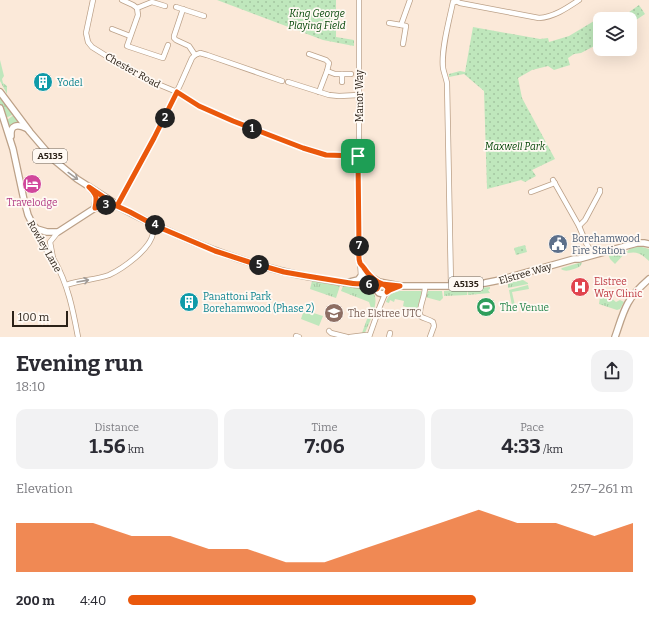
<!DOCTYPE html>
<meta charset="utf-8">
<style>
:root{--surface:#fff;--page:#f2f2f3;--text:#2b2b33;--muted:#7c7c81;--accent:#ea580c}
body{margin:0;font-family:Bitter,serif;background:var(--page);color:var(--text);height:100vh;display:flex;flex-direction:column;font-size:15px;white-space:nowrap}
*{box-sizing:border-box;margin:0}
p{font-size:13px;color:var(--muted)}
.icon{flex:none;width:22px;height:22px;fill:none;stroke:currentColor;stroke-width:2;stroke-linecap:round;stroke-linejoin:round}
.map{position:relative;height:337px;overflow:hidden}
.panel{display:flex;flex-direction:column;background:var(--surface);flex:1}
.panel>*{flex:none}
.tools{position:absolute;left:593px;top:12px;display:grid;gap:8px}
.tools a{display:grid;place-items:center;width:44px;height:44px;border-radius:8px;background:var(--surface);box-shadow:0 4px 16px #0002;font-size:20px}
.scale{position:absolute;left:12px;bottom:10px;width:56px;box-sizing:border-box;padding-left:4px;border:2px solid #2b2117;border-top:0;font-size:11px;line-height:14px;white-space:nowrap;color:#2b2117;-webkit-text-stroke:3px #fff9f3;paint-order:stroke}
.pin{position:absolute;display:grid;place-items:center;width:34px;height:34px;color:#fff;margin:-17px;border-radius:8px;box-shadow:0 2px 6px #0006}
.km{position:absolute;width:20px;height:20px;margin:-10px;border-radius:50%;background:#222;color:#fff;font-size:11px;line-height:20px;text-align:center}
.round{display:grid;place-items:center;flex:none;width:42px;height:42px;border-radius:12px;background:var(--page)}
.summary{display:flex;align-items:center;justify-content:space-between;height:68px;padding:0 16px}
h1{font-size:22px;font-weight:700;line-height:30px}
.stats{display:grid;grid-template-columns:repeat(3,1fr);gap:6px;height:68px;padding:4px 16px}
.stats div{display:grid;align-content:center;border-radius:10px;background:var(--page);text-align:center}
.stats b{font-size:20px;font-weight:700}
.stats small{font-size:11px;font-weight:400}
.stats p{font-size:11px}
.chart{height:112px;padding:8px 16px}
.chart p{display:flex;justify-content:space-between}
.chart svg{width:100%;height:72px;margin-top:4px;fill:var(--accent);opacity:.7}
ul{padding:0 16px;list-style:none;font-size:13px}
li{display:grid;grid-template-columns:64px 48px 1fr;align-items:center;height:30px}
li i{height:10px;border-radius:5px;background:var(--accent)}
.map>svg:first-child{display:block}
.grass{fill:url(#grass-tufts)}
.park{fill:url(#park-dots)}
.garden{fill:#bfe7bc}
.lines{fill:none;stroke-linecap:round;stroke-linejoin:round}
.minor-casing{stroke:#bca188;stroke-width:6}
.major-casing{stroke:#bca188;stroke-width:8}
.minor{stroke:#fff;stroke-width:4.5}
.major{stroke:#fff;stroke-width:5.5}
.oneway{stroke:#a09b97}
.route-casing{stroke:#fff;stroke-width:8}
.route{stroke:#ea580c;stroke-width:5}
.labels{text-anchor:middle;stroke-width:3.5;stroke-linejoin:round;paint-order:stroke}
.shield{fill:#fff9f3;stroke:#6b6259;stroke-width:1}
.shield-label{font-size:9px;font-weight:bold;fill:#2b2117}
.park-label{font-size:10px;font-style:italic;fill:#044607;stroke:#fff9f3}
.street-label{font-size:10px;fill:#2b2117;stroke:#fff9f3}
.culture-label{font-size:10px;fill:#0d838f;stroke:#fff9f3;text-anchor:start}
.hotel-label{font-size:10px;fill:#b23c85;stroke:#fff9f3}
.service-label{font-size:10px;fill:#4e5e75;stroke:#fff9f3;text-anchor:start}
.health-label{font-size:10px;fill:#be3a42;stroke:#fff9f3;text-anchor:start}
.leisure-label{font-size:10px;fill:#27864d;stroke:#fff9f3;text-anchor:start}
.education-label{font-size:10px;fill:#785e54;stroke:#fff9f3;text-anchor:start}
</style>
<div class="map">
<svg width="649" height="337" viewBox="0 0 649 337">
<defs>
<pattern id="grass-tufts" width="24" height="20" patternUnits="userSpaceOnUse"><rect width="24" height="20" fill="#bfe7bc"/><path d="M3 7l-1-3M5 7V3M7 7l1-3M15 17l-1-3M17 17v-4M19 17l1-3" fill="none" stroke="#a4c6a1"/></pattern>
<pattern id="park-dots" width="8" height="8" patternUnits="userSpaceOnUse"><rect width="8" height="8" fill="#bfe7bc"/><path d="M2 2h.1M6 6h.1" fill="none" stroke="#a4c6a1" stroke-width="1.8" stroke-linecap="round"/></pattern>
</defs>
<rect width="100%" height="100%" fill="#fbe9d9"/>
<g class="grass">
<polygon points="0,60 4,76 2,79 3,83 7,86 7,94 0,81"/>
<polygon points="0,95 14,114 6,118 0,104"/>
<polygon points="15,114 21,123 10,127 7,120"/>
<path d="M 642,247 L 649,249 L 649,261 C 641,254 638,251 628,253 L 627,252 C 630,247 636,247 642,247 Z"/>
<polygon points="624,250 627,251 615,264 610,259 608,254"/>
<path d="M 582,262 L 581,265 L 579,267 C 574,269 566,273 561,269 L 562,268 Z"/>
<polygon points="523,280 528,283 528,284 508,288 508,283"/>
<polygon points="312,281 340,286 336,298 310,289"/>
<polygon points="528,285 529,289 512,292 516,310 513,311 509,290"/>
<path d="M 343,286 C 351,287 362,287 369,290 C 384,295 369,323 365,333 L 362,333 L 371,308 L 369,302 L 341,291 Z"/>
<polygon points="490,287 490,289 488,290 490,293 468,295 467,289"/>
<polygon points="467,289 467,295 444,296 444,291"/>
<polygon points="428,291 442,291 443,298 440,301 425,297"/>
<polygon points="604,292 616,302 620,300 624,302 620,309 617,310 599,304 600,297"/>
</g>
<g class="park">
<polygon points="217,0 336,0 336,37 354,40 354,46 323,40"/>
<polygon points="639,5 645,14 630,24 630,19 602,19 625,15"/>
<polygon points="600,19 600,43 581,53 574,54 568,58 570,65 554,70 548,66 532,70 518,78 522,98 555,159 532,170 536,176 525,182 521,180 487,189 484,91 464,74 449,77 449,74 460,71 465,72 473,27 540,39 548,38 549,42 569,36 594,21"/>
<polygon points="525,245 527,252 516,255 514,248"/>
</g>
<g class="garden">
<path d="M 400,291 L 421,291 L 422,292 L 415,317 L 410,316 L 412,309 L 403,306 L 404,301 L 395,299 L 394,302 L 390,300 L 389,303 L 386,302 C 388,295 393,292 400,291 Z"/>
<polygon points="304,310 323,316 319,326 301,319"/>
</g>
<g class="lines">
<defs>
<g id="minor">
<polyline points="93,0 86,33 88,42 92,47 124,67 148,80 177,92 199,106 238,123 292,144 326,155 358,156"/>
<polyline points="122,0 133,5 137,8 138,15 127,46 163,58 168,45"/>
<polyline points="359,0 359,247 361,276"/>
<path d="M 456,1 L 460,3 L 539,18 C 554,17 567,8 579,0"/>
<polyline points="176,7 204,16"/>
<polyline points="137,8 152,2 165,6"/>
<polyline points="183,9 174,36 174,38 176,40 189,46 195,55"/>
<polyline points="389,23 401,25 410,0"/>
<polyline points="401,25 406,26 403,44"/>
<polyline points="112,29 130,36"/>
<polyline points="309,54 326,60 329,63 327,71 319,92"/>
<polyline points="327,71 335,74 342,74 342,82"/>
<polyline points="342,74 351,74"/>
<polyline points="288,82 329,95 339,96 359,95"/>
<polyline points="553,180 579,226 586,243 589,248 594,251"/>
<polyline points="531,192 555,183"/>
<polyline points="117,206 154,138 180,85 192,58 195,55 200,53 207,55 282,81"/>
<path d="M 33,225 C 36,234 44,248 50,255 C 54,259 51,255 54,260 C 68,284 73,310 78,337"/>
<polyline points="579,226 585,220 600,192 600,190"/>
<polyline points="53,258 50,242 58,232"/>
<path d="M 66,285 C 80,280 95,280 109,275 C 122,269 151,249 153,233 C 153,229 151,226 149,222"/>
<path d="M 451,286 L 447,83 C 446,78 444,73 443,68 C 441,50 449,21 453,2 L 455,2 L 456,0"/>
<path d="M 425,287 C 425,297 419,306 420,316 C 424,319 429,319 433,322 L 434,326 L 430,337"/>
<polyline points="329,331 331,333 347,337"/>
<polyline points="296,336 299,337"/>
<polyline points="350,337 366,335 369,336"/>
<polyline points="369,337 380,306 385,294"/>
<polyline points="389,337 390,333"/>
</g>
<g id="major">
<path d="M 0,92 L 30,132 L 54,160 L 77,179 L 113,202 L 117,206 C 178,238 242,265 310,277 C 323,279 337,282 350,283 C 362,288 369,279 379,293 C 385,295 386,292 391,289 C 394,288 397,287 400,286"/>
<polyline points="0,108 13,149 24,200 28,215 33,225 37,229 47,232 58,232 95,208 106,205 117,206"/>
<path d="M 11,136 C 10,125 17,124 26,128"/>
<path d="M 92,190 C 98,196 96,201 95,208"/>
<polyline points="350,282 358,280 362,275 366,274 379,282 400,286 451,286 485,283 500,280 574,259 579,259 637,243 644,243 649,244"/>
<path d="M 615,337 C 619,326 622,314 628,303 C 633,294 641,286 649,279"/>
</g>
</defs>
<use href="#minor" class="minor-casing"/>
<use href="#major" class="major-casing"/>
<use href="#minor" class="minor"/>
<use href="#major" class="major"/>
</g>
<defs><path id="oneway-shaft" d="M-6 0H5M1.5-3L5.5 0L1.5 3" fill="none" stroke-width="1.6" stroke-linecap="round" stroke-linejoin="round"/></defs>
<g class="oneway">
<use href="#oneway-shaft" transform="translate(73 176) rotate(36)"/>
<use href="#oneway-shaft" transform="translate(83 281) rotate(-10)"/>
</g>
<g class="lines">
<defs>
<path id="route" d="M 358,156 L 326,155 L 303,148 L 233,121 L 199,106 L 177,92 L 154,138 L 117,206 L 106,205 L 95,208 C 97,197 97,195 89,187 L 117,206 L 130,212 L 156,226 L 215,251 L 249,262 L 284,272 L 307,276 L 350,283 C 357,285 364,282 371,285 C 373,286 375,288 377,289 L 379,285 L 382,284 L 400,286 L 390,290 L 387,292 L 388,289 C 386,284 382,284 378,282 C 371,278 368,274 364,268 C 363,266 361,265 360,263 C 358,258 359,252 359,247 L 358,156"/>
</defs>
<use href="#route" class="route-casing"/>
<use href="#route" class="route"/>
</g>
<defs>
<symbol id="building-disc" viewBox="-11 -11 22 22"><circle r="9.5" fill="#0f9aa8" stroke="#fff9f3"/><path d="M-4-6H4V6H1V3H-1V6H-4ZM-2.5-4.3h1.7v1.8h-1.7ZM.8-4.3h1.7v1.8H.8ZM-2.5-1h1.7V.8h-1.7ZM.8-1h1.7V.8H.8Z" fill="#fff"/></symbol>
<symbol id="hotel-disc" viewBox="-11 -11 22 22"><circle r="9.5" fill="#d1479c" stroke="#fff9f3"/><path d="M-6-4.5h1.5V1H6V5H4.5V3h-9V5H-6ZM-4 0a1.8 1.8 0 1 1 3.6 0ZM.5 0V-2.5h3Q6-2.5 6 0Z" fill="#fff"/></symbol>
<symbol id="civic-disc" viewBox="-11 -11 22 22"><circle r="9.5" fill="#5c6f8a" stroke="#fff9f3"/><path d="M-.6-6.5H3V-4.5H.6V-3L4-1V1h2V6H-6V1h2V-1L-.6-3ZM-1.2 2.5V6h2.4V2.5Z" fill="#fff"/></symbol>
<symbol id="hospital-disc" viewBox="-11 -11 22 22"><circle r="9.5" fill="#e0444e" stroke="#fff9f3"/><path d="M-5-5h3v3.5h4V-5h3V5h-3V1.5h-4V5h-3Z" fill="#fff"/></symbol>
<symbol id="stadium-disc" viewBox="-11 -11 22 22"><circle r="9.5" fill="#2e9e5b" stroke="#fff9f3"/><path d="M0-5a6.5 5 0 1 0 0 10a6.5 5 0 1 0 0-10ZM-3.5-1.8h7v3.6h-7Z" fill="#fff"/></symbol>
<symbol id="university-disc" viewBox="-11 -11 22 22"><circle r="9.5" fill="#8d6e63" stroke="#fff9f3"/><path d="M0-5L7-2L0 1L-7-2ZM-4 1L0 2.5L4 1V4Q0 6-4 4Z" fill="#fff"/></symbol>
</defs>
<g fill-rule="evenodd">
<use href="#building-disc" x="32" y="71" width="22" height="22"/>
<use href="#hotel-disc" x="21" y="173" width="22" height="22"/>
<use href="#civic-disc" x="547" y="233" width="22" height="22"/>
<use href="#hospital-disc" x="569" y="276" width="22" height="22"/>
<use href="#building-disc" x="178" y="291" width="22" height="22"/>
<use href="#stadium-disc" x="475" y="296" width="22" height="22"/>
<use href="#university-disc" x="323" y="302" width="22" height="22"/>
</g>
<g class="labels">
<g class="shield">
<rect x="33" y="149" width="34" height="14" rx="3"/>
<rect x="449" y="277" width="34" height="14" rx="3"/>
</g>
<g class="shield-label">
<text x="50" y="159">A5135</text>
<text x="466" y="287">A5135</text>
</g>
<g class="park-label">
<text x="317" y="17">King George<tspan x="317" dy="12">Playing Field</tspan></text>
<text x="515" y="150">Maxwell Park</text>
</g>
<g class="street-label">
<text transform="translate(133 70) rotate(29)" y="4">Chester Road</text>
<text transform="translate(359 96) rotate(-90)" y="4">Manor Way</text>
<text transform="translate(45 246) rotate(60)" y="4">Rowley Lane</text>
<text transform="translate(525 273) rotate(-16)" y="4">Elstree Way</text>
</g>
<g class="culture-label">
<text x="57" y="86">Yodel</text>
<text x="203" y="300">Panattoni Park<tspan x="203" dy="12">Borehamwood (Phase 2)</tspan></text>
</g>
<g class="hotel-label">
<text x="32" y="206">Travelodge</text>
</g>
<g class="service-label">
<text x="572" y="242">Borehamwood<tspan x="572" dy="12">Fire Station</tspan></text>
</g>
<g class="health-label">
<text x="594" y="285">Elstree<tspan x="594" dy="12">Way Clinic</tspan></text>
</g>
<g class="leisure-label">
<text x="500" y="311">The Venue</text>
</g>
<g class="education-label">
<text x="348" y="317">The Elstree UTC</text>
</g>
</g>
</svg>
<div class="tools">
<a><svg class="icon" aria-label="layers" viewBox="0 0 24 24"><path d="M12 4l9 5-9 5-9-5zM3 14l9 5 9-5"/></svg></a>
</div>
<div class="scale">100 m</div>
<div class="pin" style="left:358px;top:156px;background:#1e9e55"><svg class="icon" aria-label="arrive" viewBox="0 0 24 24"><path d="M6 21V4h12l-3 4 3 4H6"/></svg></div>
<b class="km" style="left:252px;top:129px">1</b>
<b class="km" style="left:165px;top:118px">2</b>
<b class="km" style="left:106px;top:205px">3</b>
<b class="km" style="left:155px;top:225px">4</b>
<b class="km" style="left:259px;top:265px">5</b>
<b class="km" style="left:369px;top:285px">6</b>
<b class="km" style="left:359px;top:246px">7</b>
</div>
<section class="panel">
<div class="summary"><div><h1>Evening run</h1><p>18:10</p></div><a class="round"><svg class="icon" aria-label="share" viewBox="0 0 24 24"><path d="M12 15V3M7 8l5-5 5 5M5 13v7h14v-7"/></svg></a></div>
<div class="stats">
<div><p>Distance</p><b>1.56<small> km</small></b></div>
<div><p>Time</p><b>7:06</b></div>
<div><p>Pace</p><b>4:33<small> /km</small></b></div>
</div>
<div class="chart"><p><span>Elevation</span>257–261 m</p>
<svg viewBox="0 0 160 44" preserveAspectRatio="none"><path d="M0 44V14L10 14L20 14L30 22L40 22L50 30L60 30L70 38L80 38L90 30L100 22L110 14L120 6L130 14L140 14L150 22L160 14V44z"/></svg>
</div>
<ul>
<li><b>200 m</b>4:40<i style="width:69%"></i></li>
</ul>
</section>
